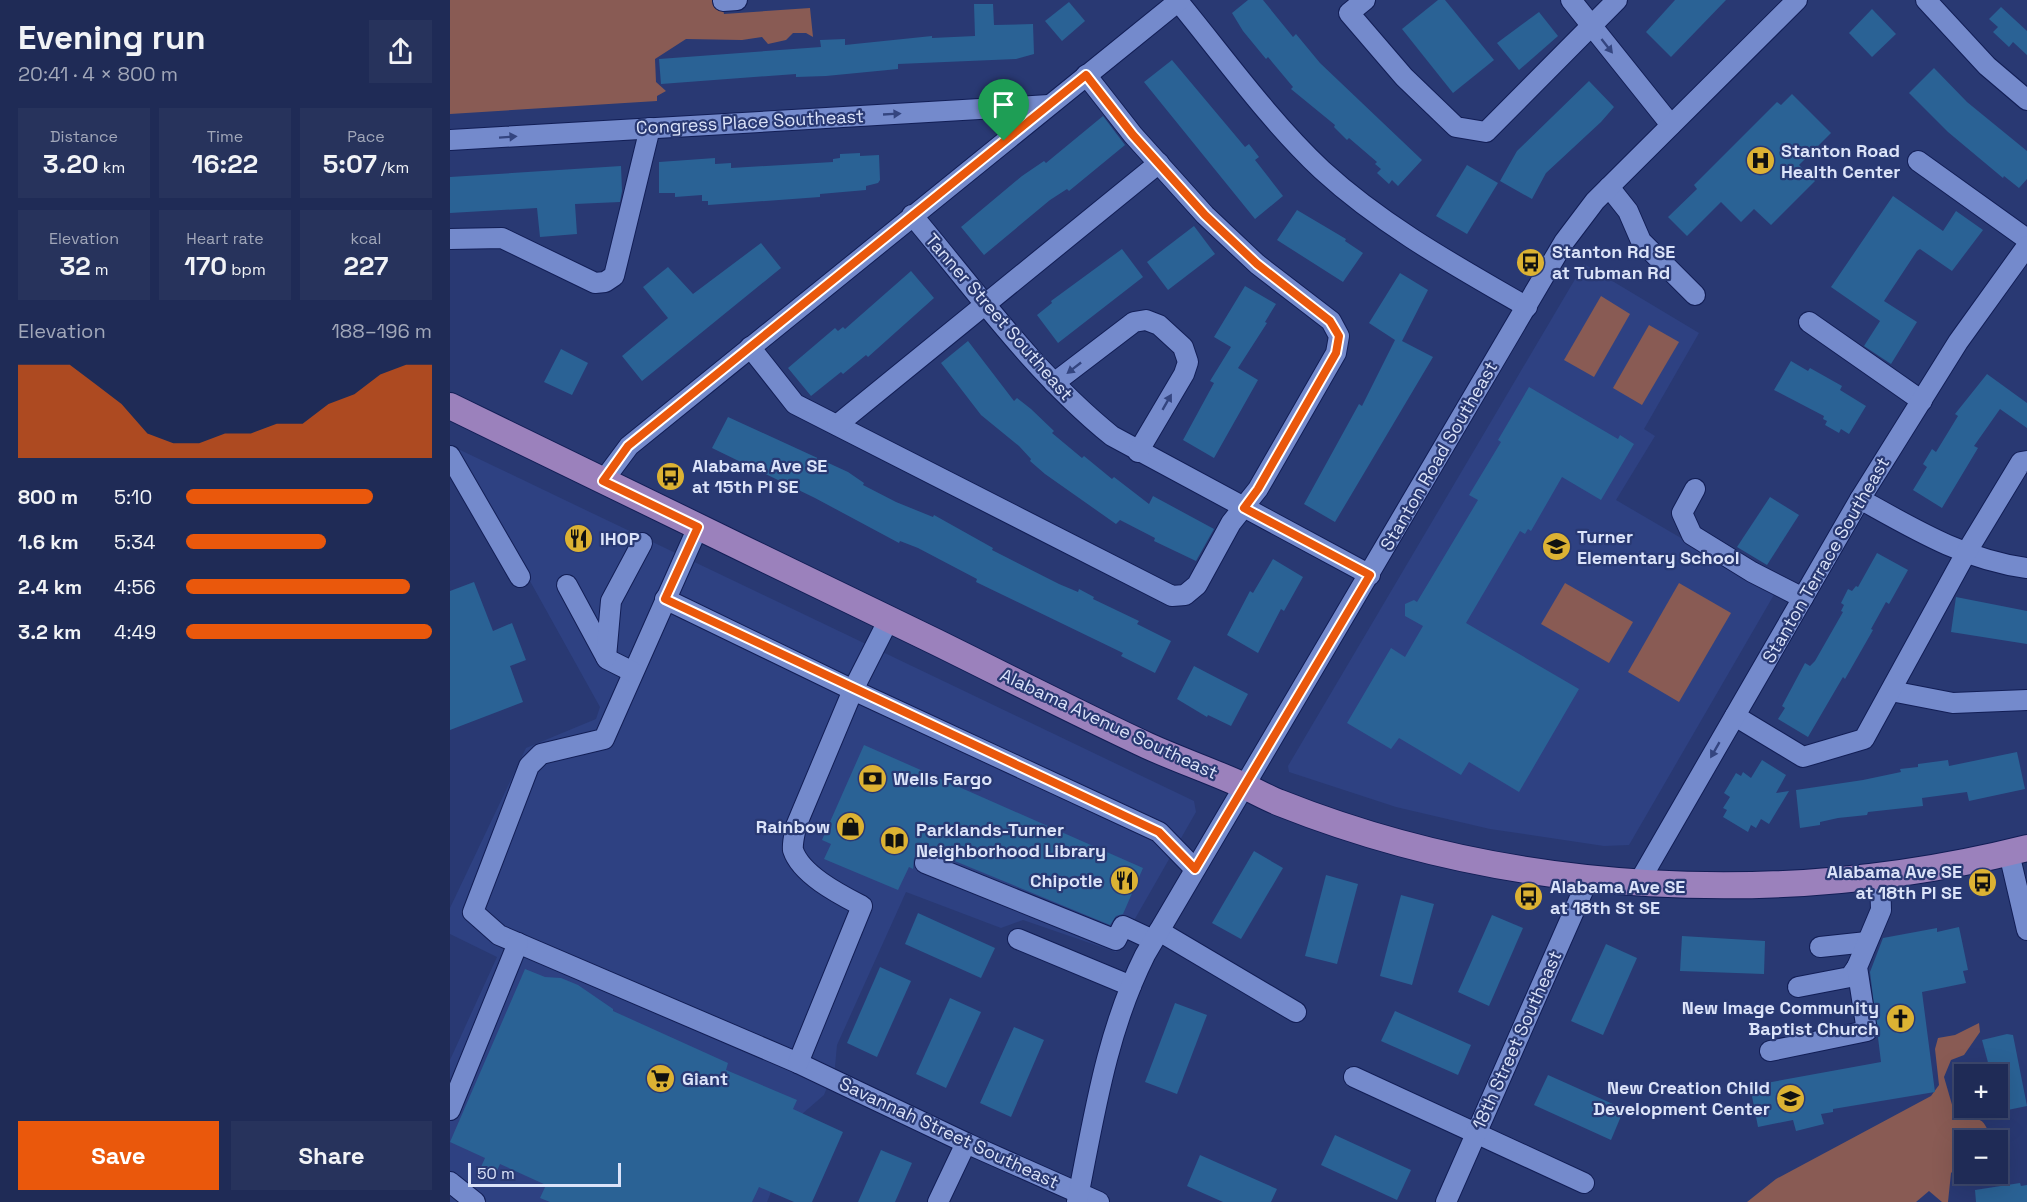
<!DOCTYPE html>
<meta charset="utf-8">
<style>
:root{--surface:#1f2b56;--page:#27335c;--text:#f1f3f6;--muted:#a1a7b9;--line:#3c476c;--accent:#ea580c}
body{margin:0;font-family:"Space Grotesk",sans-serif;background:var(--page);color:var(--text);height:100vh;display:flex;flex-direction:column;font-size:22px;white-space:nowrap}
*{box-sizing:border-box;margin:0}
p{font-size:20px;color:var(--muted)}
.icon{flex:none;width:33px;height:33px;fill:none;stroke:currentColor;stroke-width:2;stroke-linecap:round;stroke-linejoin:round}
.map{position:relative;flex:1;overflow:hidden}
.details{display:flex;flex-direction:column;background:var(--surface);width:450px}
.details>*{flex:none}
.fabs{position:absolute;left:1504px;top:1064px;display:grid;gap:12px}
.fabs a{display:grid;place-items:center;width:54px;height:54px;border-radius:0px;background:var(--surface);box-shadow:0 6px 24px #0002,0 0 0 2px var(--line);font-size:30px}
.scale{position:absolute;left:18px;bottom:15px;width:153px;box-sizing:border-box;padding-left:6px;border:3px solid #dbe3f9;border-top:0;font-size:16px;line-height:21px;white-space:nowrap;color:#dbe3f9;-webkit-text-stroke:4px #293973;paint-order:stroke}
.pin{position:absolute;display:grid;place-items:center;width:51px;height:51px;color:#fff;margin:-62px -26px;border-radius:50% 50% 50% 0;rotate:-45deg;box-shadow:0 0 6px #0007}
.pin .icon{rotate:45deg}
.round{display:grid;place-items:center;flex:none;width:63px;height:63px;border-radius:0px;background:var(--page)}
.summary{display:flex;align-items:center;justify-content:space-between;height:102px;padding:0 18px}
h1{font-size:33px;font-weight:800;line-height:45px}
.figures{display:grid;grid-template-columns:repeat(3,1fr);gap:9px;height:102px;padding:6px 18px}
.figures div{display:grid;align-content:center;border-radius:0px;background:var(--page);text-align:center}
.figures b{font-size:26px;font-weight:800}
.figures small{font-size:16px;font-weight:400}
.figures p{font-size:16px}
.chart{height:168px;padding:12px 18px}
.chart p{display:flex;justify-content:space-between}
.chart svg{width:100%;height:108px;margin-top:6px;fill:var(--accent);opacity:.7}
.primary-button{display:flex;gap:12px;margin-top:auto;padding:12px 18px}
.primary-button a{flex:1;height:69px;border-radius:0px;background:var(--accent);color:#fff;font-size:24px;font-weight:800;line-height:69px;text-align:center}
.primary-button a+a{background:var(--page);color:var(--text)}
ul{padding:0 18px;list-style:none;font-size:20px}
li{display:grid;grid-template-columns:96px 72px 1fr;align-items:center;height:45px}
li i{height:15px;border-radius:8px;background:var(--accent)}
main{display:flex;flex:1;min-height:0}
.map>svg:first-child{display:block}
.built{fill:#2e4182}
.green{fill:#895b54}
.building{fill:#2a6295}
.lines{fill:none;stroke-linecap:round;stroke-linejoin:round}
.minor-casing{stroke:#121e56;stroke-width:22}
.major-casing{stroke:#121e56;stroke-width:28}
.minor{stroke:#748acc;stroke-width:20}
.major{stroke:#9b81bc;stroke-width:26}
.oneway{fill:#344580}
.route-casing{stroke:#fff;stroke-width:12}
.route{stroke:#ea580c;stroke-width:8}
.labels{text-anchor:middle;stroke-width:4.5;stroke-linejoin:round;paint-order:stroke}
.street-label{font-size:18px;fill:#dbe3f9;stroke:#293973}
.poi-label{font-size:18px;font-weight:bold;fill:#dbe3f9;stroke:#293973;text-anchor:start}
</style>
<main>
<section class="details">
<div class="summary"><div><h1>Evening run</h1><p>20:41 · 4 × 800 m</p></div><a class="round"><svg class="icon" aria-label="share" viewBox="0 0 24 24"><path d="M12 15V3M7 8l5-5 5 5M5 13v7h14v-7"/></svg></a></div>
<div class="figures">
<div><p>Distance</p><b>3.20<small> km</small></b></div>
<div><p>Time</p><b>16:22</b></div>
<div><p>Pace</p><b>5:07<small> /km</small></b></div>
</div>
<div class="figures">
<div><p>Elevation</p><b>32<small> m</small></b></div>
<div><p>Heart rate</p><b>170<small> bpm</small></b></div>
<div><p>kcal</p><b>227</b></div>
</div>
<div class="chart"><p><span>Elevation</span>188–196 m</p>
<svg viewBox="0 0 160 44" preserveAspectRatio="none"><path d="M0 44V6L10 6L20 6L30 14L40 22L50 34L60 38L70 38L80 34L90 34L100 30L110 30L120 22L130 18L140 10L150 6L160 6V44z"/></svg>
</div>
<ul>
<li><b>800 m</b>5:10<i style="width:76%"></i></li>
<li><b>1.6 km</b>5:34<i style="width:57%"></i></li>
<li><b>2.4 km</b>4:56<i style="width:91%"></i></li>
<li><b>3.2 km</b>4:49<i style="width:100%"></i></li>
</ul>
<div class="primary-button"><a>Save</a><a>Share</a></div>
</section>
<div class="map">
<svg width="1577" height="1202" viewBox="0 0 1577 1202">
<rect width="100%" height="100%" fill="#293973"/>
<g class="built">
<polygon points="1134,264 1249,333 1194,429 1205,436 1166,500 1325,593 1179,845 1154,846 1040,829 946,807 839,772 838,766"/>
<polygon points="6,448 744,801 746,812 666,952 573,920 551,928 456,892 387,1045 385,1067 374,1095 352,1114 317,1202 0,1202 0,1060 47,957 0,934 0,908 76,748 146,719 150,707"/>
</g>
<g class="green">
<polygon points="0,0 271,0 274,14 360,8 363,37 356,33 343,33 336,40 318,44 312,37 292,40 236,39 205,59 206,82 216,91 207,96 207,101 0,114"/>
<polygon points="1151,296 1180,314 1144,377 1114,360"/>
<polygon points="1199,325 1229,342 1192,405 1163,388"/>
<polygon points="1115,583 1183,622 1159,663 1091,624"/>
<polygon points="1229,583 1281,613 1229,702 1178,672"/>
<path d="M 1529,1023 L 1530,1032 L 1514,1055 L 1501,1060 L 1494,1077 L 1505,1115 C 1525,1121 1535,1112 1540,1140 L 1515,1140 L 1515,1165 L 1510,1164 L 1501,1173 L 1498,1202 L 1492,1202 L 1479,1191 L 1466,1202 L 1297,1202 L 1326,1179 L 1481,1096 L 1489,1085 L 1485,1049 L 1488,1038 L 1505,1035 Z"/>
</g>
<g class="building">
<polygon points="798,0 813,0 843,37 846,34 870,63 972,160 948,186 942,180 939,184 927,173 931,169 925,164 927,162 899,138 897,140 884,127 885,125 841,89 843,87 818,57 816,59 793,31 782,13"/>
<polygon points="988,0 995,0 1044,60 1003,93 952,29"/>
<polygon points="1225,0 1276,0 1221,57 1196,32"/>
<polygon points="619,2 635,21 612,41 595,21"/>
<polygon points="524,4 543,4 544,25 583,24 584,54 566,59 448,64 448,69 376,76 346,77 346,74 211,84 209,59 371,47 370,40 395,39 395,45 482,36 482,38 525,36"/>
<polygon points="1551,7 1577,31 1577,55 1563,42 1559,47 1543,32 1548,27 1539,19"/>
<polygon points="1422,9 1446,34 1422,57 1399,33"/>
<polygon points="1089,12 1108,36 1069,70 1047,43"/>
<polygon points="722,60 795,147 799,144 809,157 805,160 809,165 833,196 805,219 694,82"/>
<polygon points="1484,68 1517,102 1577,151 1577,179 1569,188 1554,176 1553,178 1498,132 1459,93"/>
<polygon points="1139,81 1164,107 1151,122 1096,173 1082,199 1050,181 1067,151"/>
<polygon points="1342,94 1381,133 1349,165 1365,181 1321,225 1304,209 1291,222 1271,202 1237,236 1218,217 1247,189 1244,185 1327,102 1331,105"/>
<polygon points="653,116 675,145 619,191 617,189 600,200 534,255 511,227 572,176 594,161 596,163"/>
<polygon points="410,153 410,156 429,155 430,180 428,183 416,186 416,190 370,194 370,197 258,205 258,201 252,201 252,195 225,197 225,193 209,193 209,162 265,158 265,164 281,163 281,168 383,162 383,159 390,158 390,154"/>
<polygon points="1017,165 1048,183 1017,234 986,216"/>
<polygon points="171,166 172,191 170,202 125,204 127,234 90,237 87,208 0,213 0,177"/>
<polygon points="1443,196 1493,231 1506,211 1533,230 1502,271 1470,249 1467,251 1434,301 1467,322 1441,364 1414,346 1430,321 1381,287"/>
<polygon points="847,210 896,239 895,241 913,253 893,282 827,240"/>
<polygon points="744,226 765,254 718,290 697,262"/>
<polygon points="311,243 331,268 192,381 172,356 218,318 193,287 218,267 243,294"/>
<polygon points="672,249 693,277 608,343 587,315 602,303 601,301"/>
<polygon points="461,271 484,298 418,357 416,355 393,374 391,372 361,396 338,368 385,328 388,331 393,327 395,329"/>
<polygon points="950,273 978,290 952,341 983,357 885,522 854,504 909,404 912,406 945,340 919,323"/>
<polygon points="795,286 826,304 815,322 817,323 788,368 808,380 764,458 733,440 764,383 760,381 781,347 764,337"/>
<polygon points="518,341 564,401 567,398 581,409 604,431 602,433 632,458 634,456 662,479 664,477 699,504 703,496 764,529 746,561 704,541 705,538 670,520 666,524 595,474 580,461 581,459 569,446 531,415 491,363"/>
<polygon points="111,349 138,363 122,395 94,382"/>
<polygon points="1341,361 1358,371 1360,368 1392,386 1390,390 1416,406 1399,434 1391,429 1389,433 1375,425 1377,421 1373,419 1374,416 1324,390"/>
<polygon points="1537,374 1577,403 1577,428 1550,409 1524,446 1528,448 1492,508 1463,490 1477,467 1473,464 1482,449 1486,452 1508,416 1505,414"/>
<polygon points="1079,387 1168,439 1170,435 1184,444 1151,500 1112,477 1081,531 1078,529 1075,534 1070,531 1016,623 1129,689 1069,792 1019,762 1011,775 949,738 941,749 897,723 941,648 955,657 973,626 955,616 955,604 964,600 967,602 1028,500 1019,495 1051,442 1048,440"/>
<polygon points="278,417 398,472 414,483 413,485 446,502 483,517 484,515 543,548 542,550 609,584 628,592 629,589 644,597 643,599 689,621 687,624 721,641 705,673 671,656 673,653 526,582 527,579 468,548 450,541 449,543 365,498 262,448"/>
<polygon points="1320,497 1349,515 1317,565 1287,547"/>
<polygon points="1427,553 1458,570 1439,604 1436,602 1421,629 1423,630 1395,679 1393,677 1358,737 1328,719 1335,708 1332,706 1355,663 1360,666 1365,661 1393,612 1391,611 1394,605 1391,603 1398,589 1402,591 1406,586 1408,587"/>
<polygon points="823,559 853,577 834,611 831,609 808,653 777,635 800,591 803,593"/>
<polygon points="24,582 43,631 62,623 76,660 60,666 73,702 0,730 0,591"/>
<polygon points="1506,597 1577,611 1577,644 1501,632"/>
<polygon points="744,666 798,694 781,726 758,715 757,717 727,699"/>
<polygon points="414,745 693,868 673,914 666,916 660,925 473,848 464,858 463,869 459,867 448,890 374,859 381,844 372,840"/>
<polygon points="1567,752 1575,789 1519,801 1517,792 1472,798 1473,806 1418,812 1417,815 1388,818 1370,822 1370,825 1350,828 1346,790 1413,780 1451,772 1450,769 1468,767 1468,764 1498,760 1499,766"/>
<polygon points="1312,760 1336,775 1326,793 1339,791 1319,824 1311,819 1306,828 1301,825 1298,832 1273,817 1277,810 1273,808 1280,797 1274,793 1286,773 1291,776 1293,772 1301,778"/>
<polygon points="804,851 833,868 791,939 762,923"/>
<polygon points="876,875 908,884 887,964 855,956"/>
<polygon points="951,895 984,904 962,985 930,976"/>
<polygon points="468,913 545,948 531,978 455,944"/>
<polygon points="1042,915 1073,928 1039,1006 1008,992"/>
<polygon points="1509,927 1518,970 1513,971 1516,983 1472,992 1485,1092 1383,1109 1383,1112 1371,1114 1374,1124 1346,1131 1343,1120 1308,1127 1300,1086 1431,1062 1420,972 1433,938 1487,928 1487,932"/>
<polygon points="1232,936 1315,941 1314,974 1230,971"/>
<polygon points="1156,944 1187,958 1153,1035 1121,1021"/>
<polygon points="430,967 461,981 427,1057 397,1043"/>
<polygon points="75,969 95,977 111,978 128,985 163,1009 163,1011 278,1063 276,1070 347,1100 343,1109 393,1132 362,1202 344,1202 309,1187 302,1202 100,1202 90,1198 96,1185 50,1164 46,1173 31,1167 35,1158 0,1142"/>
<polygon points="500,998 531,1012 496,1088 466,1074"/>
<polygon points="725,1003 757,1015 727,1094 695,1082"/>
<polygon points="945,1011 1021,1045 1008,1075 931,1041"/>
<polygon points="564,1027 594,1040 561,1117 530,1103"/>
<polygon points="1557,1034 1563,1035 1577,1106 1548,1112 1548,1068 1540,1070 1532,1040"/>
<polygon points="1098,1075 1174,1109 1161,1140 1084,1105"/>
<polygon points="885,1135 961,1170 947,1200 871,1165"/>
<polygon points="431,1150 462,1163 445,1202 408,1202"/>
<polygon points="750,1155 827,1189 821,1202 773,1202 737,1186"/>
<polygon points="1570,1183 1571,1186 1577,1185 1577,1202 1526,1202 1525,1190"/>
</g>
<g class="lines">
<defs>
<g id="minor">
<path d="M 727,0 C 774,57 818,119 872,170 C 933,226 1006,266 1077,307"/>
<polyline points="915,0 899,13 954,77 1006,127 1036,132 1167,0"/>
<polyline points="1121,0 1221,125"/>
<polyline points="1476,0 1537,66 1577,100"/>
<polyline points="273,1 287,0"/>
<polyline points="0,140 599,105"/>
<polyline points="1468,161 1577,239"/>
<polyline points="1159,187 1178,211 1191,241 1245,295"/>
<path d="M 462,215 C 526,291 585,374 662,436 L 920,575"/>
<polyline points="0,239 52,238 145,283 155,282 164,276 200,128"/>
<polyline points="1359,322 1472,401"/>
<polyline points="300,347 345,404 722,596 735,595 747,585 781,523 808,489 886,353 889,336 881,321 807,264 755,215 683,135 636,75"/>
<polyline points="604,383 684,322 696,320 709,325 733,347 738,362 734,374 688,452"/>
<polyline points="387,425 709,163"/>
<polyline points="0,456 70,577"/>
<polyline points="153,481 179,446 730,0"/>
<polyline points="1245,489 1232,513 1242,535 1302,572 1353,598"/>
<path d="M 1410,499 C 1464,529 1515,560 1577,568"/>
<polyline points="248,527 154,739 91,754 79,766 23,912 49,935 348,1063 516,1143 649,1202"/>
<polyline points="117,585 157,659 183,672"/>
<path d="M 215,599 L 403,690 L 346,826 C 345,833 342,843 343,850 C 351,875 391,895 412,906 L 348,1063"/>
<polyline points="439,619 403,690 709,832 745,869"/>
<polyline points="156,657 161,601 192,543"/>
<polyline points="1441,691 1503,703 1577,700"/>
<polyline points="1285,716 1353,757 1414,739 1516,553 1571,462 1577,461"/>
<polyline points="1559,853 1577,930"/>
<polyline points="475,863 666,940 673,926 703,940"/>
<polyline points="1189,882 1410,499 1508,342 1577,246"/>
<polyline points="709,931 846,1012"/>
<polyline points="568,939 681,986"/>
<polyline points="1370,947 1417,942"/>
<polyline points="1348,987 1400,977 1407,967"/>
<polyline points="1320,1051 1417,1031 1407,967 1431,910 1430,877"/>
<polyline points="904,1077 1134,1183"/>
<polyline points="0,1110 68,943"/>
<polyline points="0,1182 25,1202"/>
<polyline points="488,1202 516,1143"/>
<path d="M 627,1202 C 644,1117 656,1033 695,955 L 1114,242 L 1145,201 L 1347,0"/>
<polyline points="996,1202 1139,877"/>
</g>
<path id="major" d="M 0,406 C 162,486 324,563 486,642 C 557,677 627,713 698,746 C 729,760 761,771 792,785 C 805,791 817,798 830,803 C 1064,896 1334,909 1577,848"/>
</defs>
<use href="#minor" class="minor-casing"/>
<use href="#major" class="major-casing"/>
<use href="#minor" class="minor"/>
<use href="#major" class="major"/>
</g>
<defs><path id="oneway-solid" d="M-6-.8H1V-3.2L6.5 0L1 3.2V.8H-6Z" transform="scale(1.5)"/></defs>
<g class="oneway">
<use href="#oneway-solid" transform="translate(1157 46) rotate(52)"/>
<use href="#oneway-solid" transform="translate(442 114) rotate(-3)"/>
<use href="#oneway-solid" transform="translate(58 137) rotate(-4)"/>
<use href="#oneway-solid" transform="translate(624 368) rotate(142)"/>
<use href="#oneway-solid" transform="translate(717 402) rotate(-60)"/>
<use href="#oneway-solid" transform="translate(1265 750) rotate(120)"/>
</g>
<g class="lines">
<defs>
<polygon id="route" points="636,75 683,135 755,215 807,264 880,321 889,336 886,353 808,489 794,508 920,575 745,869 709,832 215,599 248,527 153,481 178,446"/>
</defs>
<use href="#route" class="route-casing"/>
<use href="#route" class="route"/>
</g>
<defs>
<symbol id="hospital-disc" viewBox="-11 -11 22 22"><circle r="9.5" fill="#dcb233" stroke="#293973"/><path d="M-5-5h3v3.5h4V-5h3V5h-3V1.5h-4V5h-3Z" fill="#111"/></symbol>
<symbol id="bus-disc" viewBox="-11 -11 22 22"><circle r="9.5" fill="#dcb233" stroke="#293973"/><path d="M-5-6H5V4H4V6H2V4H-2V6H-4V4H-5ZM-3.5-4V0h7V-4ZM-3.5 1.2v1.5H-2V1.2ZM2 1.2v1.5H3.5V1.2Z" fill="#111"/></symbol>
<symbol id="restaurant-disc" viewBox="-11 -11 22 22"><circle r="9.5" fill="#dcb233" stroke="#293973"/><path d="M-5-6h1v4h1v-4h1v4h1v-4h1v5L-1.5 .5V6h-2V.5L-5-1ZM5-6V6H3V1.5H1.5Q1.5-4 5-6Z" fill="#111"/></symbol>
<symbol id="school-disc" viewBox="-11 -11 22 22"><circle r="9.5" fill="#dcb233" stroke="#293973"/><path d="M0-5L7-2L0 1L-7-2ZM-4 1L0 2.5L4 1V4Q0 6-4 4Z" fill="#111"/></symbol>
<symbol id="bank-disc" viewBox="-11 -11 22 22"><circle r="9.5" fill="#dcb233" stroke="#293973"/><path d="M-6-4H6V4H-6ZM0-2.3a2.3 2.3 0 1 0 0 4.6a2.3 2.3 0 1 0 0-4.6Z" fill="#111"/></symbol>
<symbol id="shop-disc" viewBox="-11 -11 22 22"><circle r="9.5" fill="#dcb233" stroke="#293973"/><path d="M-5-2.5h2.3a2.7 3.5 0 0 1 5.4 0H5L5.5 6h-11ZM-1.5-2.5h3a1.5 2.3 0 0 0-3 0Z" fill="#111"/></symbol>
<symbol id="library-disc" viewBox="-11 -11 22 22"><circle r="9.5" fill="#dcb233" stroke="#293973"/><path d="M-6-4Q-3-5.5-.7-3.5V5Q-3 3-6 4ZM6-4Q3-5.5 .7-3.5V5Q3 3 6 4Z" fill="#111"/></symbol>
<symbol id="church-disc" viewBox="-11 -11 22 22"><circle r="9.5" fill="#dcb233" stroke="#293973"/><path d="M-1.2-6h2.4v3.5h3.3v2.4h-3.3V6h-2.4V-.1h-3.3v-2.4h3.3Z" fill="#111"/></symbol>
<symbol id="supermarket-disc" viewBox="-11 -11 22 22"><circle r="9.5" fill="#dcb233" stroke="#293973"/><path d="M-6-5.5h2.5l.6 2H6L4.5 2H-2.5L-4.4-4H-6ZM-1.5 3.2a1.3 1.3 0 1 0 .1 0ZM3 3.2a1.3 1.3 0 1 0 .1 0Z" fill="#111"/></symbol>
</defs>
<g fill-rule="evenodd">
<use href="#hospital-disc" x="1294" y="144" width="33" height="33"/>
<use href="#bus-disc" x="1064" y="246" width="33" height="33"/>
<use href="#bus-disc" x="204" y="460" width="33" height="33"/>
<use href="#restaurant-disc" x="112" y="522" width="33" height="33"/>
<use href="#school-disc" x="1090" y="530" width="33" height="33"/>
<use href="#bank-disc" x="406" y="762" width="33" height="33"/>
<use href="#shop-disc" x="384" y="810" width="33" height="33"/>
<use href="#library-disc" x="428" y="824" width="33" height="33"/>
<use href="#restaurant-disc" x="658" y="864" width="33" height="33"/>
<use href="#bus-disc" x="1516" y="866" width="33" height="33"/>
<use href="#bus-disc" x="1062" y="880" width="33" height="33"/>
<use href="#church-disc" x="1434" y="1002" width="33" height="33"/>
<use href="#supermarket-disc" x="194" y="1062" width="33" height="33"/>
<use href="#school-disc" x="1324" y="1082" width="33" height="33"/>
</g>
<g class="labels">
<g class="street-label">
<text transform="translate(300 122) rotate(-3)" y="6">Congress Place Southeast</text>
<text transform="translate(549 317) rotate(49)" y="6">Tanner Street Southeast</text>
<text transform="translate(989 456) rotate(-60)" y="6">Stanton Road Southeast</text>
<text transform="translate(1376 560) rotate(-60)" y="6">Stanton Terrace Southeast</text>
<text transform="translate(659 724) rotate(25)" y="6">Alabama Avenue Southeast</text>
<text transform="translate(1067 1040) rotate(-66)" y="6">18th Street Southeast</text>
<text transform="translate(499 1133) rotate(25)" y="6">Savannah Street Southeast</text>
</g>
<g class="poi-label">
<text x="1331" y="157">Stanton Road<tspan x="1331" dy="21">Health Center</tspan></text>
<text x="1102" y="258">Stanton Rd SE<tspan x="1102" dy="21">at Tubman Rd</tspan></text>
<text x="242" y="472">Alabama Ave SE<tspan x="242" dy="21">at 15th Pl SE</tspan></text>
<text x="1127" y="543">Turner<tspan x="1127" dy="21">Elementary School</tspan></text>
<text x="150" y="545">IHOP</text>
<text x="443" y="785">Wells Fargo</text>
<text x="380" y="833" text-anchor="end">Rainbow</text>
<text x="466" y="836">Parklands-Turner<tspan x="466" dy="21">Neighborhood Library</tspan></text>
<text x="1512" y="878" text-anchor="end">Alabama Ave SE<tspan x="1512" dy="21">at 18th Pl SE</tspan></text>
<text x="653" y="887" text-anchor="end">Chipotle</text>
<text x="1100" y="893">Alabama Ave SE<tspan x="1100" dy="21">at 18th St SE</tspan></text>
<text x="1429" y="1014" text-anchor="end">New Image Community<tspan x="1429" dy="21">Baptist Church</tspan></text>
<text x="232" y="1085">Giant</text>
<text x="1320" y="1094" text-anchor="end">New Creation Child<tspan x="1320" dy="21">Development Center</tspan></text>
</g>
</g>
</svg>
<div class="fabs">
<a>+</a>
<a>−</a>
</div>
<div class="scale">50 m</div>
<div class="pin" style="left:554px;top:141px;background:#1e9e55"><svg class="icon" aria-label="arrive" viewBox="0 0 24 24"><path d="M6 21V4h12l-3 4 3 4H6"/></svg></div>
</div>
</main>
